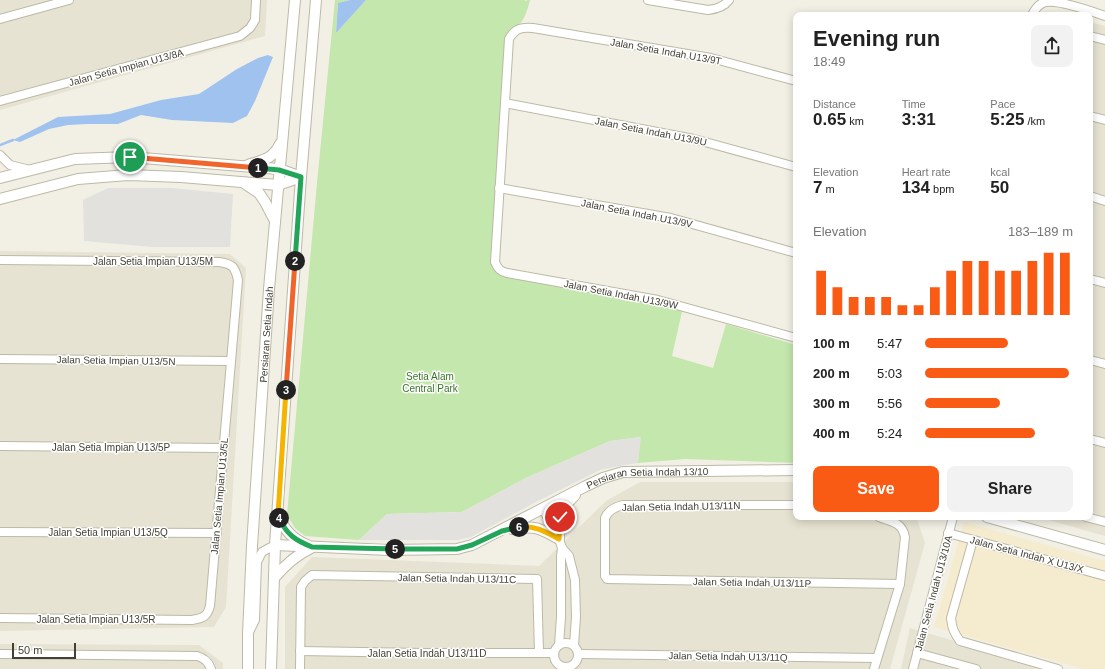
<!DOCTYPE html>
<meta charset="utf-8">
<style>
:root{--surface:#fff;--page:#f2f2f2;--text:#222;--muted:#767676;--accent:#f95b14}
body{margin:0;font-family:Helvetica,sans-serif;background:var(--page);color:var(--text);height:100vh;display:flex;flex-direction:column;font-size:15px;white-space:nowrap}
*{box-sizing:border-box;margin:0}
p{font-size:13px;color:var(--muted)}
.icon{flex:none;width:22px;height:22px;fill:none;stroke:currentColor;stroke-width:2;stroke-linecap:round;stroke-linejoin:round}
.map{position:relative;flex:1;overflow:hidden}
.details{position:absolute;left:793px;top:12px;width:300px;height:508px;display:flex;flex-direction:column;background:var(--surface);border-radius:8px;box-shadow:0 2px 10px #0003}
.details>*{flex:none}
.scale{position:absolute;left:12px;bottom:10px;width:64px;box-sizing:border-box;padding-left:4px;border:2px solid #444034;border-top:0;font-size:11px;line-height:14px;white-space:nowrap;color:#444034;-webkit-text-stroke:3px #fff;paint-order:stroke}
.pin{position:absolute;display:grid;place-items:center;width:34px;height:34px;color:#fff;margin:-17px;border:2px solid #fff;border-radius:50%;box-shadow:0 1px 4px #0007}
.km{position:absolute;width:20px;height:20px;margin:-10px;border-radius:50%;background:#222;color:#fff;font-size:11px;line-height:20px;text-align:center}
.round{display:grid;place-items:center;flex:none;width:42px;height:42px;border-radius:8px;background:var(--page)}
.summary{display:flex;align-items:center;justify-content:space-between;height:68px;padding:0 20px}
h1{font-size:22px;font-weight:700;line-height:30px}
.figures{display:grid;grid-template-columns:repeat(3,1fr);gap:6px;height:68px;padding:4px 20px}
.figures div{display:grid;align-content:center}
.figures b{font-size:17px;font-weight:700}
.figures small{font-size:11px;font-weight:400}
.figures p{font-size:11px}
.chart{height:112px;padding:8px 20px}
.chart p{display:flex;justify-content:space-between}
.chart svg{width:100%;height:72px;margin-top:4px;stroke:var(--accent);stroke-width:6}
.button{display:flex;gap:8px;margin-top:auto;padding:8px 20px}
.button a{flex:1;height:46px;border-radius:8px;background:var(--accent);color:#fff;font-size:16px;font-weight:700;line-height:46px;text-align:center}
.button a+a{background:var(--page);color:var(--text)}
ul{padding:0 20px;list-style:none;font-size:13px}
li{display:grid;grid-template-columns:64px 48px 1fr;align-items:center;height:30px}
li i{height:10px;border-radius:5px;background:var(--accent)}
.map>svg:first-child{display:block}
.residential{fill:#e6e3d2}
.commercial{fill:#f5ebcf}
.green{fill:#c3e7ad}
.parking{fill:#e3e1dd}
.water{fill:#a0c2ef}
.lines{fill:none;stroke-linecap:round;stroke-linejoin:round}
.stream{stroke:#a0c2ef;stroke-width:2.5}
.minor-casing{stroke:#bdb9a7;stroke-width:10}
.tertiary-casing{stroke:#bdb9a7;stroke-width:12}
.minor{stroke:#fff;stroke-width:8}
.tertiary{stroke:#fff;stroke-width:10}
.split-1-casing{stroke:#fff;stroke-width:8}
.split-2-casing{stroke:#fff;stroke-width:8}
.split-3-casing{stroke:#fff;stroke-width:8}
.split-4-casing{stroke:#fff;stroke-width:8}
.split-5-casing{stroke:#fff;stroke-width:8}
.split-6-casing{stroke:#fff;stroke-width:8}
.split-7-casing{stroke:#fff;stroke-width:8}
.split-1{stroke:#f0652b;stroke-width:5}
.split-2{stroke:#22a559;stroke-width:5}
.split-3{stroke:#f0652b;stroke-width:5}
.split-4{stroke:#f5b400;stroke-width:5}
.split-5{stroke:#22a559;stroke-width:5}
.split-6{stroke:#22a559;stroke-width:5}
.split-7{stroke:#f5b400;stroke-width:5}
.labels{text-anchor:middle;stroke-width:3;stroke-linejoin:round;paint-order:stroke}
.street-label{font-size:10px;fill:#444034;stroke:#fff}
.park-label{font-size:10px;fill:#397528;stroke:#fff}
</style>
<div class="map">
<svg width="1105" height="669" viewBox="0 0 1105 669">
<rect width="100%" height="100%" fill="#f2f0e4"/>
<g class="residential">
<polygon points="0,0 267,0 265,36 0,110"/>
<polygon points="1090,22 1105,26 1105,536 1038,517 1090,517"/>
<polygon points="0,251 230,254 246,268 226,607 214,627 0,631"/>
<polygon points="640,482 796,482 796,517 913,517 917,519 925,543 890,669 285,669 285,587 312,557 539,566 606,501"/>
<polygon points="910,628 1051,669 901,669"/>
<polygon points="0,644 199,645 223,663 223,669 0,669"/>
</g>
<polygon class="commercial" points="964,522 1105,561 1105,669 1084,669 934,627"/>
<path class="green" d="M 335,0 L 350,0 L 338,3 L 336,33 L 366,0 L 524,0 L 527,1 L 527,0 L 530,0 C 526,15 524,22 511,32 L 497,270 L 683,307 L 672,356 L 713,368 L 726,324 L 796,345 L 796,463 L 685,459 L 638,463 L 640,437 L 610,441 L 528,477 L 462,512 L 387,514 L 359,540 L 305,536 L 295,528 L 287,515 L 317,183 Z"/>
<g class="parking">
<polygon points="108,188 172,188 233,194 230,247 152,247 84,241 83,200"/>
<polygon points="641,437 638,463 625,465 600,470 536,502 471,537 458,540 359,540 387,514 462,512 528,477 610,441"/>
</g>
<g class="water">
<polygon points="350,0 366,0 336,33 338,3"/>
<polygon points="268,55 273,57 255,101 247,116 233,123 172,120 141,115 118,124 88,124 68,125 49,129 20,142 13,140 58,117 110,114 161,100 199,94 237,69 258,58"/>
</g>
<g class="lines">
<polyline class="stream" points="0,145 13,140"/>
<defs>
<g id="minor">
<path d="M 648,0 L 708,10 C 717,9 724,7 729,0"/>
<path d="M 1032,15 C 1035,9 1039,3 1046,2 C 1059,0 1091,11 1105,16"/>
<polyline points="0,19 69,0"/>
<polyline points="1090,36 1105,40"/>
<path d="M 796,81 L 711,58 L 533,28 C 522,27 515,28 509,39 L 495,262 C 498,269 500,271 507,273 L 658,300 L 796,338"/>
<polyline points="0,101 240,36 250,28 255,20 256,0"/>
<polyline points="505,103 694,139 796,167"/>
<polyline points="1090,116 1105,120"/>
<polyline points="0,155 10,165 30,170"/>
<polyline points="499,188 671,218 796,253"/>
<polyline points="1090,196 1105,201"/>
<path d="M 0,260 L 219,262 C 233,264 235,267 238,280 L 210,606 C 207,617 203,618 192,620 L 0,618"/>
<polyline points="1090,279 1105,283"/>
<polyline points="0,359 231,361"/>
<polyline points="1090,360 1105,364"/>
<polyline points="1090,439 1105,443"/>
<polyline points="0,446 223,448"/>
<path d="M 796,505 L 623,505 C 615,507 608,510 605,518 L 605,576 L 607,579 L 900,584"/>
<polyline points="543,509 559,539 562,548 569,556 575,580 576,617 574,645"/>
<polyline points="1086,517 1105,522"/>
<polyline points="0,532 217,533"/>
<polyline points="948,533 1105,576"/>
<path d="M 973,540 L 951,618 C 952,628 954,633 960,641 L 1058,669"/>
<polyline points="249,632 255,620 257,562 262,552 275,545"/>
<circle cx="566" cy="655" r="12"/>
<polyline points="559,645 561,617 561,556 562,548"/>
<polyline points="300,651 424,653 554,653"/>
<polyline points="917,653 976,669"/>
<path d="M 0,654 L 197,656 C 204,658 208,661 211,669"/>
<polyline points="579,654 877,658"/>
<polyline points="300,669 301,587 305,581 312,575 537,579 539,653"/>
<path d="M 874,669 L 900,584 L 905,537 C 902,522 892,522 879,517"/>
<polyline points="913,669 953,517"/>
</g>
<g id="tertiary">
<path d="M 248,165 C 263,160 273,159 280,144"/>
<polyline points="0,178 75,159 130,157 279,169 301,177"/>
<polyline points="244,183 259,193 265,202 275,221"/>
<polyline points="0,199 78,179 128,175 181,177 278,185 301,177"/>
<path d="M 278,516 C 285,530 292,539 307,545"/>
<polyline points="987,517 1105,550"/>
<path d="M 512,529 C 534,525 540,528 559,539 L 560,517 L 563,508 L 575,495"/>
<path id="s1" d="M 275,545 L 389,550 L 457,549 L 472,545 L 584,487 L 603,478 L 623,472 L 796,470"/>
<path d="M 274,578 C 285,565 296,555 311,548"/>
<path id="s2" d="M 248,669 L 248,634 L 252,546 L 269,289 L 295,0"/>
<polyline points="271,669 275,545 301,177 316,0"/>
</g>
</defs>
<use href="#minor" class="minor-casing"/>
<use href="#tertiary" class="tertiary-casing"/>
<use href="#minor" class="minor"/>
<use href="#tertiary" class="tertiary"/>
</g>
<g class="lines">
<defs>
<polyline id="split-1" points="130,157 258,168"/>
<polyline id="split-2" points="258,168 279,170 301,177 295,261"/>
<polyline id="split-3" points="286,390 295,261"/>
<polyline id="split-4" points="279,518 278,515 286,390"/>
<path id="split-5" d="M 279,518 C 287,535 295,540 312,547 L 395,549"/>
<polyline id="split-6" points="395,549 457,549 472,545 502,531 519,527"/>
<path id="split-7" d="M 519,527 C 535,525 546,532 559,539 L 560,517"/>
</defs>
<use href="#split-1" class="split-1-casing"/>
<use href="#split-2" class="split-2-casing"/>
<use href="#split-3" class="split-3-casing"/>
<use href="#split-4" class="split-4-casing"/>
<use href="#split-5" class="split-5-casing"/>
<use href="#split-6" class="split-6-casing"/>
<use href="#split-7" class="split-7-casing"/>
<use href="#split-1" class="split-1"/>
<use href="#split-2" class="split-2"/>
<use href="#split-3" class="split-3"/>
<use href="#split-4" class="split-4"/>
<use href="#split-5" class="split-5"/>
<use href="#split-6" class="split-6"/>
<use href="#split-7" class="split-7"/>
</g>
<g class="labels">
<g class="street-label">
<text transform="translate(666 51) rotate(10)" y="4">Jalan Setia Indah U13/9T</text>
<text transform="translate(126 67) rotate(-15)" y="4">Jalan Setia Impian U13/8A</text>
<text transform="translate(651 131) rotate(11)" y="4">Jalan Setia Indah U13/9U</text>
<text transform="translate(637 213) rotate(11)" y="4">Jalan Setia Indah U13/9V</text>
<text x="153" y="265">Jalan Setia Impian U13/5M</text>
<text transform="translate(621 294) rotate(11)" y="4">Jalan Setia Indah U13/9W</text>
<text dy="4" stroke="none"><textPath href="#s2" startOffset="335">Persiaran Setia Indah</textPath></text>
<text transform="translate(116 360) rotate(1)" y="4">Jalan Setia Impian U13/5N</text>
<text x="111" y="451">Jalan Setia Impian U13/5P</text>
<text dy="4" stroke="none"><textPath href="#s1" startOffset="389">Persiaran Setia Indah 13/10</textPath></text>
<text transform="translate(219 496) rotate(-85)" y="4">Jalan Setia Impian U13/5L</text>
<text transform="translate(681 506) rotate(-1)" y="4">Jalan Setia Indah U13/11N</text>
<text x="108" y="536">Jalan Setia Impian U13/5Q</text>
<text transform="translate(1027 554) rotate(15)" y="4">Jalan Setia Indah X U13/X</text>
<text transform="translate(457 578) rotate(1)" y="4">Jalan Setia Indah U13/11C</text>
<text transform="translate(752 582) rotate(1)" y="4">Jalan Setia Indah U13/11P</text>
<text transform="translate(933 593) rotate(-75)" y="4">Jalan Setia Indah U13/10A</text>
<text x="96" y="623">Jalan Setia Impian U13/5R</text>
<text x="427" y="657">Jalan Setia Indah U13/11D</text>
<text transform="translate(728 656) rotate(1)" y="4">Jalan Setia Indah U13/11Q</text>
</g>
<g class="park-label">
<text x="430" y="380">Setia Alam<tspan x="430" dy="12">Central Park</tspan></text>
</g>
</g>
</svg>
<div class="scale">50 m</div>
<div class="pin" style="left:130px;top:157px;background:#1e9e55"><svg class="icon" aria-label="arrive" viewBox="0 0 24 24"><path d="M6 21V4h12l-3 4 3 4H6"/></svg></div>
<div class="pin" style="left:560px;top:517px;background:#d93025"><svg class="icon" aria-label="check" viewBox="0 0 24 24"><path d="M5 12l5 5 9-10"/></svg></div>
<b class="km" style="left:258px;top:168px">1</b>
<b class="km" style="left:295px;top:261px">2</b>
<b class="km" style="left:286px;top:390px">3</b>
<b class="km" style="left:279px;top:518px">4</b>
<b class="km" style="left:395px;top:549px">5</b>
<b class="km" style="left:519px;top:527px">6</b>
<section class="details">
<div class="summary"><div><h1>Evening run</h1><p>18:49</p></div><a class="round"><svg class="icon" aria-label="share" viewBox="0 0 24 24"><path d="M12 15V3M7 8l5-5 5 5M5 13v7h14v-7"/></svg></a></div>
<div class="figures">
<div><p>Distance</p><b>0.65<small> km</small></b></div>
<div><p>Time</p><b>3:31</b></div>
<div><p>Pace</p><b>5:25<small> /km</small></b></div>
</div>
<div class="figures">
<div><p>Elevation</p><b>7<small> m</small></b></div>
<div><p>Heart rate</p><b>134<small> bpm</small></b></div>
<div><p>kcal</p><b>50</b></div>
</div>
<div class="chart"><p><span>Elevation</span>183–189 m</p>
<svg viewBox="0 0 160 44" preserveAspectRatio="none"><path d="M5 44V17M15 44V27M25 44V33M35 44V33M45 44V33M55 44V38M65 44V38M75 44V27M85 44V17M95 44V11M105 44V11M115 44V17M125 44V17M135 44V11M145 44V6M155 44V6"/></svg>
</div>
<ul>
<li><b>100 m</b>5:47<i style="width:56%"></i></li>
<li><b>200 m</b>5:03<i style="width:97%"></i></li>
<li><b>300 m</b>5:56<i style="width:51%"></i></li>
<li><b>400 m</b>5:24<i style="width:74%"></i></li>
</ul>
<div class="button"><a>Save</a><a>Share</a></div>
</section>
</div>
